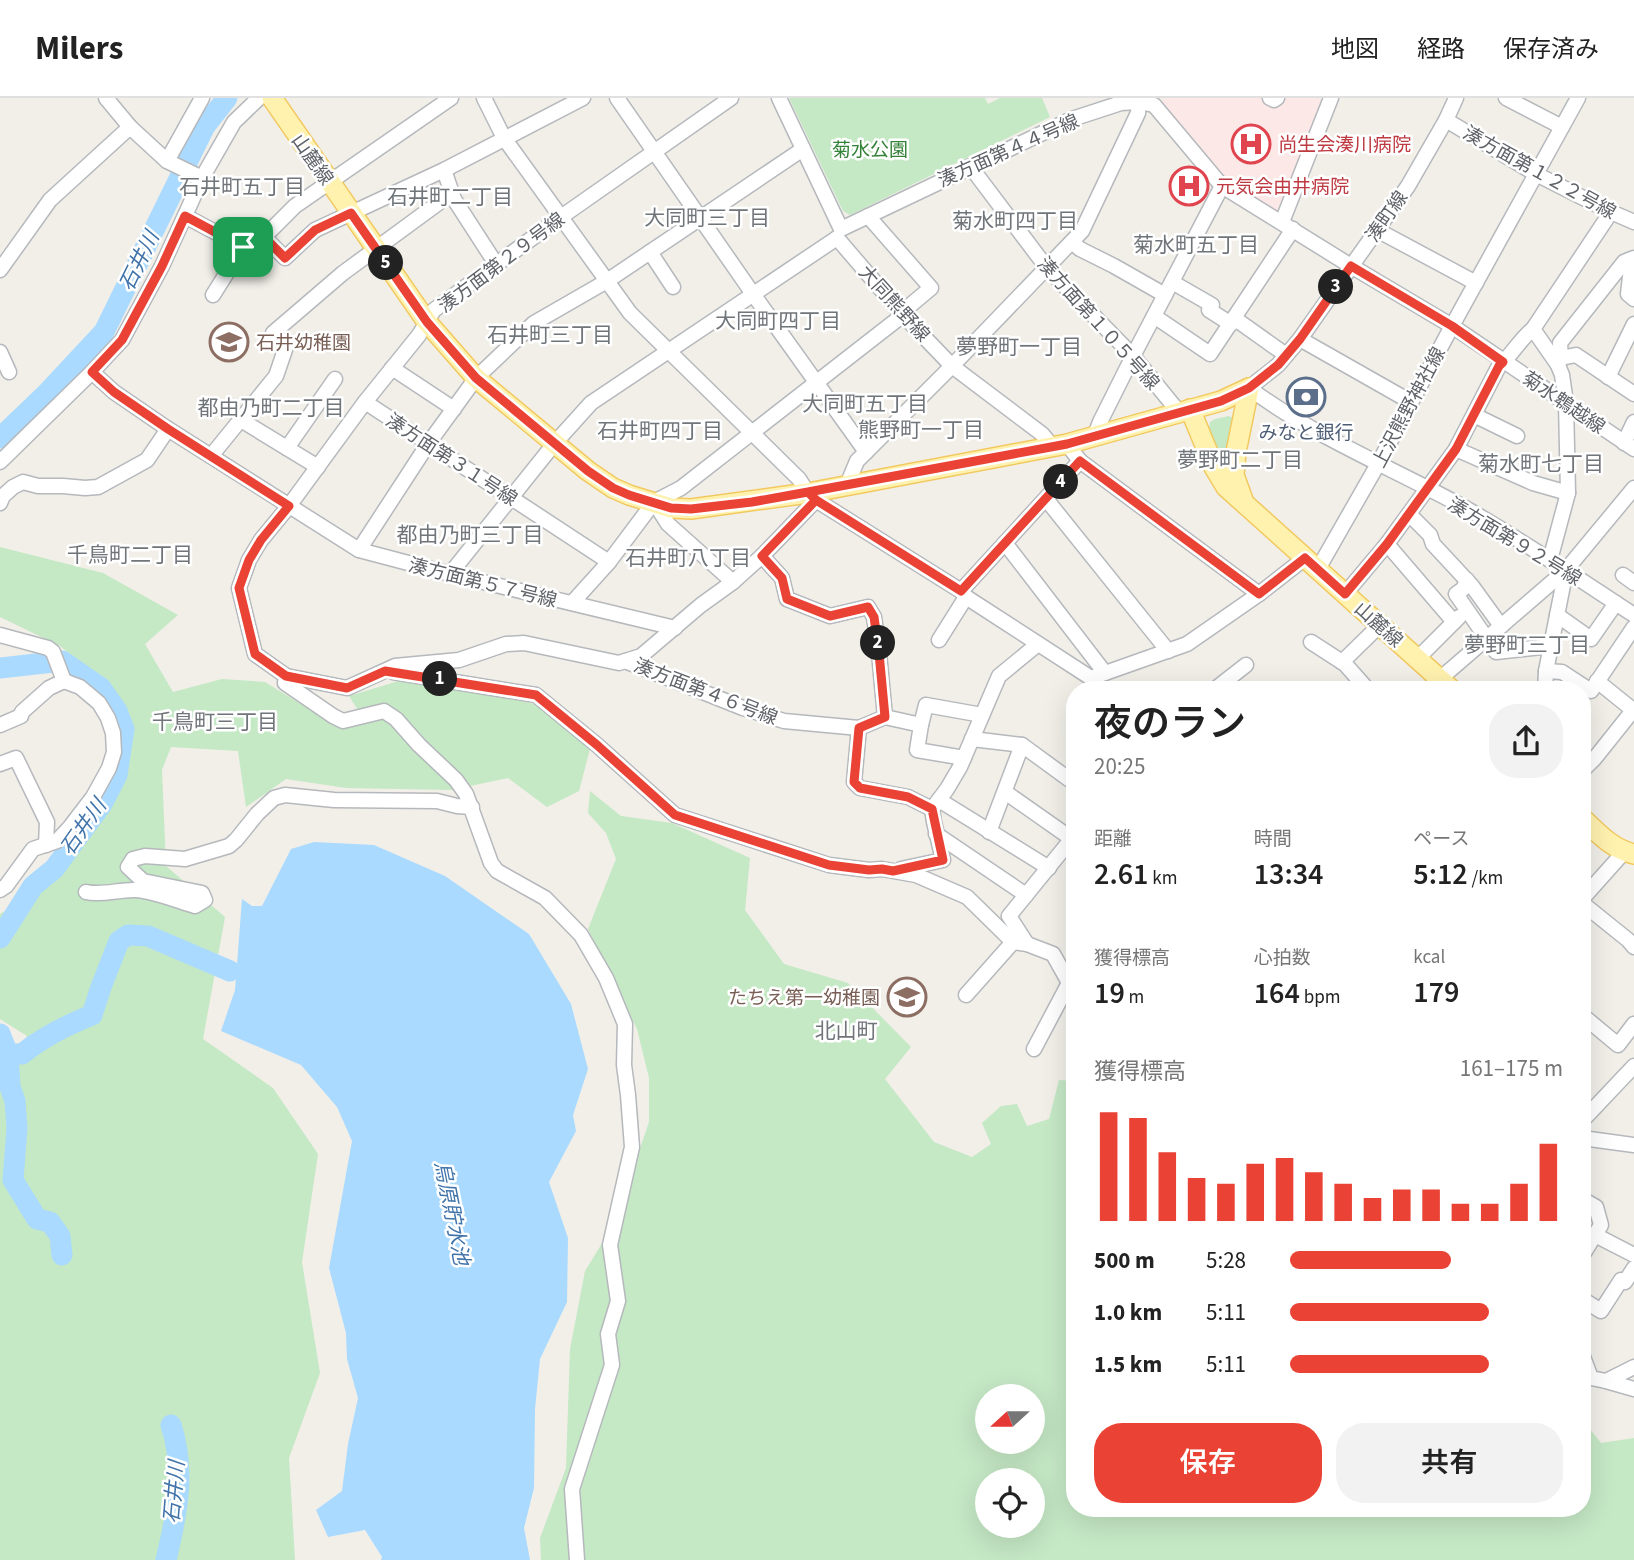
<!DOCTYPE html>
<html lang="ja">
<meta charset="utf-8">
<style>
:root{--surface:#fff;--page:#f2f2f2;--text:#222;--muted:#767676;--line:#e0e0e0;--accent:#ea4335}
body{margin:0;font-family:"Source Sans 3","Noto Sans JP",sans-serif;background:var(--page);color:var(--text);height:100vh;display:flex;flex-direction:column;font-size:26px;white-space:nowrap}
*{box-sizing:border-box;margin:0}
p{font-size:23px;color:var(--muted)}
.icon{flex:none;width:38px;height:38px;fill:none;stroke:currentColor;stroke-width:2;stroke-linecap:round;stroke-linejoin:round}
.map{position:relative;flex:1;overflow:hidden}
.panel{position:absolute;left:1066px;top:583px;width:525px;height:836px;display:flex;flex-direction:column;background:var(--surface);border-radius:28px;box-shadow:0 7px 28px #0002}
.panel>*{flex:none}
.needle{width:46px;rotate:249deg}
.tools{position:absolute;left:975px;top:1286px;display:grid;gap:14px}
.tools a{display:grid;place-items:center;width:70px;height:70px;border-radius:50%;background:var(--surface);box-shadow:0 7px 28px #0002;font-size:35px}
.pin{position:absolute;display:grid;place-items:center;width:60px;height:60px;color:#fff;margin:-30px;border-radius:14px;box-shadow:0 4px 10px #0006}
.km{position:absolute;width:35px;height:35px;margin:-18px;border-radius:50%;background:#222;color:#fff;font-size:19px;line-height:35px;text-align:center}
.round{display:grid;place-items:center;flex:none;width:74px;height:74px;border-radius:28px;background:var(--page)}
.overview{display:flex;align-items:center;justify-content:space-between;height:119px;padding:0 28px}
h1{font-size:38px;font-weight:600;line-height:52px}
.stats{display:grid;grid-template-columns:repeat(3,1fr);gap:10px;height:119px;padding:7px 28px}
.stats div{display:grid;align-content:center}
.stats b{font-size:30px;font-weight:600}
.stats small{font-size:19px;font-weight:400}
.stats p{font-size:19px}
.chart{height:196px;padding:14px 28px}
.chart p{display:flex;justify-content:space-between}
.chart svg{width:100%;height:126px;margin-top:7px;stroke:var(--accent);stroke-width:6}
.primary-button{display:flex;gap:14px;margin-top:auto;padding:14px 28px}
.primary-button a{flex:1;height:80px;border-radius:28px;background:var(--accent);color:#fff;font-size:28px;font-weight:600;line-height:80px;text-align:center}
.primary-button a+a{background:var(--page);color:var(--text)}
ul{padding:0 28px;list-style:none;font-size:23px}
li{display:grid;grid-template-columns:112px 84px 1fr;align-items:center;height:52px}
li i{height:18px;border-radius:9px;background:var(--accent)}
header{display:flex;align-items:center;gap:42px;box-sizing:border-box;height:98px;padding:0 35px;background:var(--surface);border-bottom:2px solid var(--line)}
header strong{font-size:33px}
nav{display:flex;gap:38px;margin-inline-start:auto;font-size:24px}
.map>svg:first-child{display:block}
.medical{fill:#fce8e6}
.green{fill:#c5e8c5;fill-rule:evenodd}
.water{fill:#aadaff}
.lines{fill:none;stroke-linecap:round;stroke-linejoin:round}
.river{stroke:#aadaff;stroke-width:21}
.minor-casing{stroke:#b5b8bc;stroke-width:17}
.major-casing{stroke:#f2c960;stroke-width:22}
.minor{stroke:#fff;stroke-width:14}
.major{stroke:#fff2af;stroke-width:19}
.route-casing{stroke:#fff;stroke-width:14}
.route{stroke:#ea4335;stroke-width:9}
.labels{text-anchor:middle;stroke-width:5;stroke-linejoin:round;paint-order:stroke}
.health-label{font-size:19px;fill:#be3a42;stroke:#fff;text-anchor:start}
.park-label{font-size:19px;fill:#348238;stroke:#fff}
.street-label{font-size:19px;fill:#5f6368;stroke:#fff}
.education-label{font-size:19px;fill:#785e54;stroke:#fff;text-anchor:start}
.service-label{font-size:19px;fill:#4e5e75;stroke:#fff}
.neighbourhood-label{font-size:21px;fill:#70757a;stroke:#fff}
.water-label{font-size:21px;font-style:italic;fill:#4174aa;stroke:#fff}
</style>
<header>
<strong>Milers</strong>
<nav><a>地図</a><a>経路</a><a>保存済み</a></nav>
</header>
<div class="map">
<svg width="1634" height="1462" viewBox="0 0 1634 1462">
<rect width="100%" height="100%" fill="#f1efe8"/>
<polygon class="medical" points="1166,0 1318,0 1327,3 1280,118 1225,85 1158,6"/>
<g class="green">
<polygon points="789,0 985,0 988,6 1000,0 1042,0 1050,19 850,117 843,113"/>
<polygon points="1229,318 1234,321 1228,349 1223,353 1218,351 1209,331 1210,324 1215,321"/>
<polygon points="0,449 103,475 178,517 145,546 173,594 222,581 265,584 337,628 366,625 349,598 402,582 489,596 534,606 590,651 579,693 547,709 508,680 451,692 346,690 286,681 246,709 238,653 171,649 162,672 166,768 225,819 203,941 273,990 318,1056 302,1164 320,1275 289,1360 295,1462 0,1462 0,973 3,975 27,938 0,921 0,816 27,800 86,744 118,678 124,632 104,586 60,548 0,519"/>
<path d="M 590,693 L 621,718 L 672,725 L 750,760 L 745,812 L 784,866 L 848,885 L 911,949 L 885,981 L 934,1044 L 972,1059 L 991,1046 L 982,1025 L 1001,1008 L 1017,1006 L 1027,1028 L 1049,1021 L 1059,982 L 1074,983 L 1074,1410 L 1582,1410 L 1582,1321 L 1601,1345 L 1634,1340 L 1634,1462 L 541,1462 L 540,1440 L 566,1370 L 570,1251 L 585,1173 L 615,1124 L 649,1024 L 649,980 L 637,931 L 588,831 L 616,761 L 606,735 L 588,715 ZM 987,1298 L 1032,1298 L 1032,1344 L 987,1344 ZM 987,1382 L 1032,1382 L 1032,1428 L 987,1428 Z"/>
</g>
<polygon class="water" points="314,744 374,747 445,778 529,836 571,906 588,971 573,1017 576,1033 549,1084 568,1140 567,1204 540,1261 535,1311 534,1390 524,1430 530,1462 381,1462 382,1459 365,1432 328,1439 316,1412 342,1393 348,1346 358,1300 347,1261 346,1235 329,1170 352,1043 337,1009 301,967 221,933 235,892 242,801 252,808 262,808 291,751"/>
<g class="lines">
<g class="river">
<polyline points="0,340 48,294 104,234 205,28 227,0"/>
<polyline points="0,570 62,563 101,590 117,613 124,631 117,677 102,706 54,771 33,788 0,840"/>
<polyline points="0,936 8,956 10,989 15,1003 17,1030 13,1082 37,1121 50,1124 60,1138 62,1157"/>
<path d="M 8,956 L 22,956 C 44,938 67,927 92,917 L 101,889 L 119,843 L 128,837 L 148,838 L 230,873"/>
<path d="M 166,1462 C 177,1416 186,1373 171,1327"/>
</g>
<defs>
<g id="minor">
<polyline points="106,0 130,29 167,63 202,80"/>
<polyline points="484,0 504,40 630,215 799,381 808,395 816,402 961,493 966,499 1091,580 1098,592"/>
<polyline points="617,0 753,196 866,354"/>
<polyline points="779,0 841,131 1072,21 1121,5 1139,4 1154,7 1222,88 1351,168 1452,228 1634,351"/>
<polyline points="1270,0 1274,2 1277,0"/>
<path d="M 1456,0 L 1446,22 L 1408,88 L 1300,241 L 1278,267 L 1249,290 C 1316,340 1395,371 1467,411 C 1525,444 1579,481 1634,517"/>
<polyline points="1506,0 1562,29"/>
<polyline points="1446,22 1536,76 1611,114 1634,124"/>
<polyline points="167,63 202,0"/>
<polyline points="970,68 1047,170 1133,258 1178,313"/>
<polyline points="444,72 454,101 496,166"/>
<polyline points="185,118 243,149"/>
<polyline points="1282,124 1331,0"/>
<polyline points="1377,132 1476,185"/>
<polyline points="264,139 295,108 451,0"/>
<polyline points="837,140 903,217 952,268 1042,336 1052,348"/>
<polyline points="1072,144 1080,151 1114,168 1165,197"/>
<polyline points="650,154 673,189"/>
<polyline points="1629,162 1631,170 1628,196 1634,201"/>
<polyline points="0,172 50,102 130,29"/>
<polyline points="1172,184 1212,207 1209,212 1231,226"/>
<polyline points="213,197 243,149 264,139 285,160 315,132 444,72 583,0"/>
<polyline points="1154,218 1210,256 1293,131"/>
<polyline points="1234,220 1286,257"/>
<polyline points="273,235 343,175 452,95"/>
<polyline points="1300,241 1411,304"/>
<polyline points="0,254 9,274"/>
<polyline points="1561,260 1560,245 1624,164 1634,160"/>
<polyline points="1558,267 1561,260 1576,257 1634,296"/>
<polyline points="392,270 454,311"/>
<polyline points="92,274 114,294 168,331 359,452 450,476 675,530"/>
<polyline points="1608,279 1634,226"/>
<polyline points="365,304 609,464"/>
<polyline points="1474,317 1517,338"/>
<polyline points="241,322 318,369"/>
<polyline points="1095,337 1100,324 1133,258 1222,88"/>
<polyline points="1624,345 1634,324"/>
<polyline points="1067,346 1080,363 1259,496"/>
<polyline points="287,350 335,281"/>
<polyline points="1456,351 1533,385 1568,395"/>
<polyline points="211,358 276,278 287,246"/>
<polyline points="0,364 92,274 122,242 162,168 202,80 234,24 259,0"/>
<polyline points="847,387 857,363 952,268 1082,133 1138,15 1139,4 1142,0"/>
<polyline points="1046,401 1168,553"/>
<polyline points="654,404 668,426 733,484"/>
<polyline points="0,405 3,398 13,389 23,384 38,388 63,388 85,390 98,389 147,362 168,331"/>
<polyline points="1409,416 1430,437 1433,446 1472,488 1501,528"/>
<polyline points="1005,445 1105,575"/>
<polyline points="1387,446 1454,524"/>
<polyline points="359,452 428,346 476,280 534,225 607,183 803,51"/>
<polyline points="762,458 782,480 787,501 830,518 868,509 874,519 879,555 885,619"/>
<polyline points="1550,462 1568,395 1566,305 1562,277 1558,267 1533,231 1611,114"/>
<polyline points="1318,471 1378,366 1452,228 1578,0"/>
<polyline points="450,476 554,346 591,305 837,140"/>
<polyline points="1623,477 1634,485"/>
<polyline points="1467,482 1463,491 1456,496 1496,554 1551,548"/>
<polyline points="961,493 1080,363"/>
<path d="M 1345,496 L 1387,446 L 1456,351 L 1499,268 C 1512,257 1520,241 1533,231"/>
<polyline points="572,505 609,464 654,404 681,390 903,217 907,210 931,190 868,118"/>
<polyline points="1557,517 1591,541 1616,505"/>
<polyline points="0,537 48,550 53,554 64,583"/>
<polyline points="939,542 966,499"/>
<polyline points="1311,544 1345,566 1368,592"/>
<polyline points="1418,560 1459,519"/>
<polyline points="625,563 743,610 784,623 859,630 885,619 921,627 917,652 964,660"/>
<polyline points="1342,564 1380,527"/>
<polyline points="1546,573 1562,574 1591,593 1634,529"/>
<polyline points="393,574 536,597 597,647 675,717 829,767 869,772 882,771 916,777 967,799 1013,844 1027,846 1053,856 1067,881 1074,900"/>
<polyline points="286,578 255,556 239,490 249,462 261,442 289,408 365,304 419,237 434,212 561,119 731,0"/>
<polyline points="1091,580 1187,546 1259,496 1305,460"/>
<polyline points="1597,583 1633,612"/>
<polyline points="1214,592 1246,567"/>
<polyline points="1427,592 1566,472 1634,390"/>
<polyline points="1545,592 1546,573 1566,472"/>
<polyline points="0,627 21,618 22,614 49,590 64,583"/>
<polyline points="921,627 926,607 982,617"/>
<polyline points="859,630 854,684 860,690 908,699 932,711"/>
<polyline points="972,641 1022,647 1074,685"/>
<polyline points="0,666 16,660 47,724 46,747"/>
<polyline points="1582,673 1595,660 1634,611"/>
<polyline points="1005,694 1072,741"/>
<polyline points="939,702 1049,770"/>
<polyline points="989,734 1022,647"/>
<polyline points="936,736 1026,797"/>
<polyline points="901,771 943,762 934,724 932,711 947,691 960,669 999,578 1038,546"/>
<polyline points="0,792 6,788 33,751 57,743 70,729 93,699 109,670 114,654 113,635 108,620 99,605 80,589 64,583"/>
<path d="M 86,794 C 102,798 120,791 136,792 C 153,793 178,803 195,808 L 205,802 L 202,795 L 143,783 L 128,769 L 133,761 L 145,758 L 185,761 L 229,748 L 236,742 L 257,716 L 274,700 L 285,697 L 334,702 L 437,703 L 457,708 L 472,709"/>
<polyline points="1582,801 1624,754"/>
<polyline points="1582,805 1628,842 1634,849"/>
<polyline points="1027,846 1009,818 1074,738"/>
<polyline points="966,897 1013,844"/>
<polyline points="1582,917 1618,947 1634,926"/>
<polyline points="1034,951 1069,885"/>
<polyline points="1582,1023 1634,968"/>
<polyline points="1582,1040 1634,1047"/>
<polyline points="1582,1101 1596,1109 1601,1127 1582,1158"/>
<polyline points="1595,1137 1634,1157"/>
<polyline points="1582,1201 1601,1213 1621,1182 1625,1184 1634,1170"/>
<polyline points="1582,1256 1591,1280 1606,1283 1634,1269"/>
<polyline points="1606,1283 1634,1291"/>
<polyline points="577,1462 572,1391 612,1267 608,1236 618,1203 610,1147 632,1049 628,997 624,967 625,926 606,880 581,837 545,800 497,773 491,765 466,696 456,682 419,647 396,621 384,613 343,623 333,618 285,585 286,578 347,590 395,568 459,562 506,546 524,545 619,565 641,558 701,507 733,484 762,458 816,402"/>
</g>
<g id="major">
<polyline points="272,0 427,224 476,280 588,373 613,390 629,397 671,410 691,411 808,395 1067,346 1221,303 1249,290"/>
<polyline points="1190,311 1214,369 1226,389 1452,592"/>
<polyline points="1243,402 1234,377 1236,354 1249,290"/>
<path d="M 1582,720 C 1598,735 1612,751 1634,756"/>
</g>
</defs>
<use href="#minor" class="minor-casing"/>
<use href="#major" class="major-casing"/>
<use href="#minor" class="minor"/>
<use href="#major" class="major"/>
</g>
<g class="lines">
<defs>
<polyline id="route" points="243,149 185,118 162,168 122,242 92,274 114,294 168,331 289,408 261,442 249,462 239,490 255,556 286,578 347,590 385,573 536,597 597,647 675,717 829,767 869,772 882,771 893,773 943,762 932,711 908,699 860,690 854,684 859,630 885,619 879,555 874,519 868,509 830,518 787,501 782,480 762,458 816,402 808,394 1067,346 1221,303 1249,290 1278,267 1300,241 1351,168 1452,228 1503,264 1499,268 1456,351 1387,446 1345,496 1305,460 1259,496 1080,363 961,493 816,402 808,394 752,404 691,411 671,410 629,397 613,390 588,373 476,280 427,224 351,115 315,132 285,160 264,139 243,149"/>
</defs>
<use href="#route" class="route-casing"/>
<use href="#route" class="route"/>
</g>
<defs>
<symbol id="hospital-ring" viewBox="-11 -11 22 22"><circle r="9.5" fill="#fff" stroke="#e0444e" stroke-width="1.5"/><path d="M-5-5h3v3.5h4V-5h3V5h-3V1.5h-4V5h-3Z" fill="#e0444e"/></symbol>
<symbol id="school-ring" viewBox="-11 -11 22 22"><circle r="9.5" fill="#fff" stroke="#8d6e63" stroke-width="1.5"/><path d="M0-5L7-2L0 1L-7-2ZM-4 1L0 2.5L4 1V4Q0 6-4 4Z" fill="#8d6e63"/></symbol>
<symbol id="bank-ring" viewBox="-11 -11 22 22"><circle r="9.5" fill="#fff" stroke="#5c6f8a" stroke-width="1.5"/><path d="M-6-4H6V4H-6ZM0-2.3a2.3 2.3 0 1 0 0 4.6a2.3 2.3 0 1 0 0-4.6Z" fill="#5c6f8a"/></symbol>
</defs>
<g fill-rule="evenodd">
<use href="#hospital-ring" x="1229" y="24" width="44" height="44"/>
<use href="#hospital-ring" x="1167" y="66" width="44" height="44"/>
<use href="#school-ring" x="207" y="222" width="44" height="44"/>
<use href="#bank-ring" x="1284" y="277" width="44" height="44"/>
<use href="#school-ring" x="885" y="877" width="44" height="44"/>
</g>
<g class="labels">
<g class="health-label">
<text x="1278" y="53">尚生会湊川病院</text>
<text x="1216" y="95">元気会由井病院</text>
</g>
<g class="park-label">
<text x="870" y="58">菊水公園</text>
</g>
<g class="street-label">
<text transform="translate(1008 52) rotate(-24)" y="7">湊方面第４４号線</text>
<text transform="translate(313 61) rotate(55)" y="7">山麓線</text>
<text transform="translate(1540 74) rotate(29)" y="7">湊方面第１２２号線</text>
<text transform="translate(1386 118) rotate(-55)" y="7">湊町線</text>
<text transform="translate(501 164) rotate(-37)" y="7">湊方面第２９号線</text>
<text transform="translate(895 205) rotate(48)" y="7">大同熊野線</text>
<text transform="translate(1099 225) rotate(48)" y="7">湊方面第１０５号線</text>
<text transform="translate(1564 304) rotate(34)" y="7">菊水鵯越線</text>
<text transform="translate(1408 309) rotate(-62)" y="7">上沢熊野神社線</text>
<text transform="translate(452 361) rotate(33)" y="7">湊方面第３１号線</text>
<text transform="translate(1515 443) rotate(31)" y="7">湊方面第９２号線</text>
<text transform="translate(483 484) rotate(14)" y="7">湊方面第５７号線</text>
<text transform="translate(1379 526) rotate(42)" y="7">山麓線</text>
<text transform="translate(706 593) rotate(21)" y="7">湊方面第４６号線</text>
</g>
<g class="education-label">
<text x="256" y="251">石井幼稚園</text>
<text x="880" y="906" text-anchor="end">たちえ第一幼稚園</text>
</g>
<g class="service-label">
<text x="1306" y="341">みなと銀行</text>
</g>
<g class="neighbourhood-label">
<text x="242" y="96">石井町五丁目</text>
<text x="450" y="106">石井町二丁目</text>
<text x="707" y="127">大同町三丁目</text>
<text x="1015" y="130">菊水町四丁目</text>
<text x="1196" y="154">菊水町五丁目</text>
<text x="778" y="230">大同町四丁目</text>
<text x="550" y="244">石井町三丁目</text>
<text x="1019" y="256">夢野町一丁目</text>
<text x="865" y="313">大同町五丁目</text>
<text x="271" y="317">都由乃町二丁目</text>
<text x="921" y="339">熊野町一丁目</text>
<text x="660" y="340">石井町四丁目</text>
<text x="1240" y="369">夢野町二丁目</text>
<text x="1541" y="373">菊水町七丁目</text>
<text x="470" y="444">都由乃町三丁目</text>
<text x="130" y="464">千鳥町二丁目</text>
<text x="688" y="467">石井町八丁目</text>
<text x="1527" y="554">夢野町三丁目</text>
<text x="215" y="631">千鳥町三丁目</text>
<text x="846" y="940">北山町</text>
</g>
<g class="water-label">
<text transform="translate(139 163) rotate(-64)" y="7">石井川</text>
<text transform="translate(83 729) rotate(-55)" y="7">石井川</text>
<text transform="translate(452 1115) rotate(79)" y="7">烏原貯水池</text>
<text transform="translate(174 1394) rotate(-85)" y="7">石井川</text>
</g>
</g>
</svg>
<div class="tools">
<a><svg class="needle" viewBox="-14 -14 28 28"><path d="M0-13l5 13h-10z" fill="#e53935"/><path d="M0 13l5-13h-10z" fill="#767676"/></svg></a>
<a><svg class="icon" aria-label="locate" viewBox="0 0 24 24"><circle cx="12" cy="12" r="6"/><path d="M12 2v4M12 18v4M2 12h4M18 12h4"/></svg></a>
</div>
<div class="pin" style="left:243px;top:149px;background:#1e9e55"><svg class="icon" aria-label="arrive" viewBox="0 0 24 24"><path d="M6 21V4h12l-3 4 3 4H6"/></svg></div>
<b class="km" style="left:440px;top:581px">1</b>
<b class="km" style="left:878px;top:545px">2</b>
<b class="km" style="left:1336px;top:189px">3</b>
<b class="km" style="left:1061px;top:384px">4</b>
<b class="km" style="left:386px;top:165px">5</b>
<section class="panel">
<div class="overview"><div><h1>夜のラン</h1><p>20:25</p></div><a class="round"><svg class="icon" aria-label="share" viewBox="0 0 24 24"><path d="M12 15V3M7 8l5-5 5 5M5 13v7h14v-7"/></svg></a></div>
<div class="stats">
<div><p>距離</p><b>2.61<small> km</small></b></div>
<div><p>時間</p><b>13:34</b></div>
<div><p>ペース</p><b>5:12<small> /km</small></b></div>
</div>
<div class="stats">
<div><p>獲得標高</p><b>19<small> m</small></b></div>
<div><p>心拍数</p><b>164<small> bpm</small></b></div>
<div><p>kcal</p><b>179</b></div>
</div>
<div class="chart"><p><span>獲得標高</span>161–175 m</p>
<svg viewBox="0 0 160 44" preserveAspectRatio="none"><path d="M5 44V6M15 44V8M25 44V20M35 44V29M45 44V31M55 44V24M65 44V22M75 44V27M85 44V31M95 44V36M105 44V33M115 44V33M125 44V38M135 44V38M145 44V31M155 44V17"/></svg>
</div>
<ul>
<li><b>500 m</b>5:28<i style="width:59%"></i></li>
<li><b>1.0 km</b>5:11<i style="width:73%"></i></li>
<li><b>1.5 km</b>5:11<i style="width:73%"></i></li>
</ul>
<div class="primary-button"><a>保存</a><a>共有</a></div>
</section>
</div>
